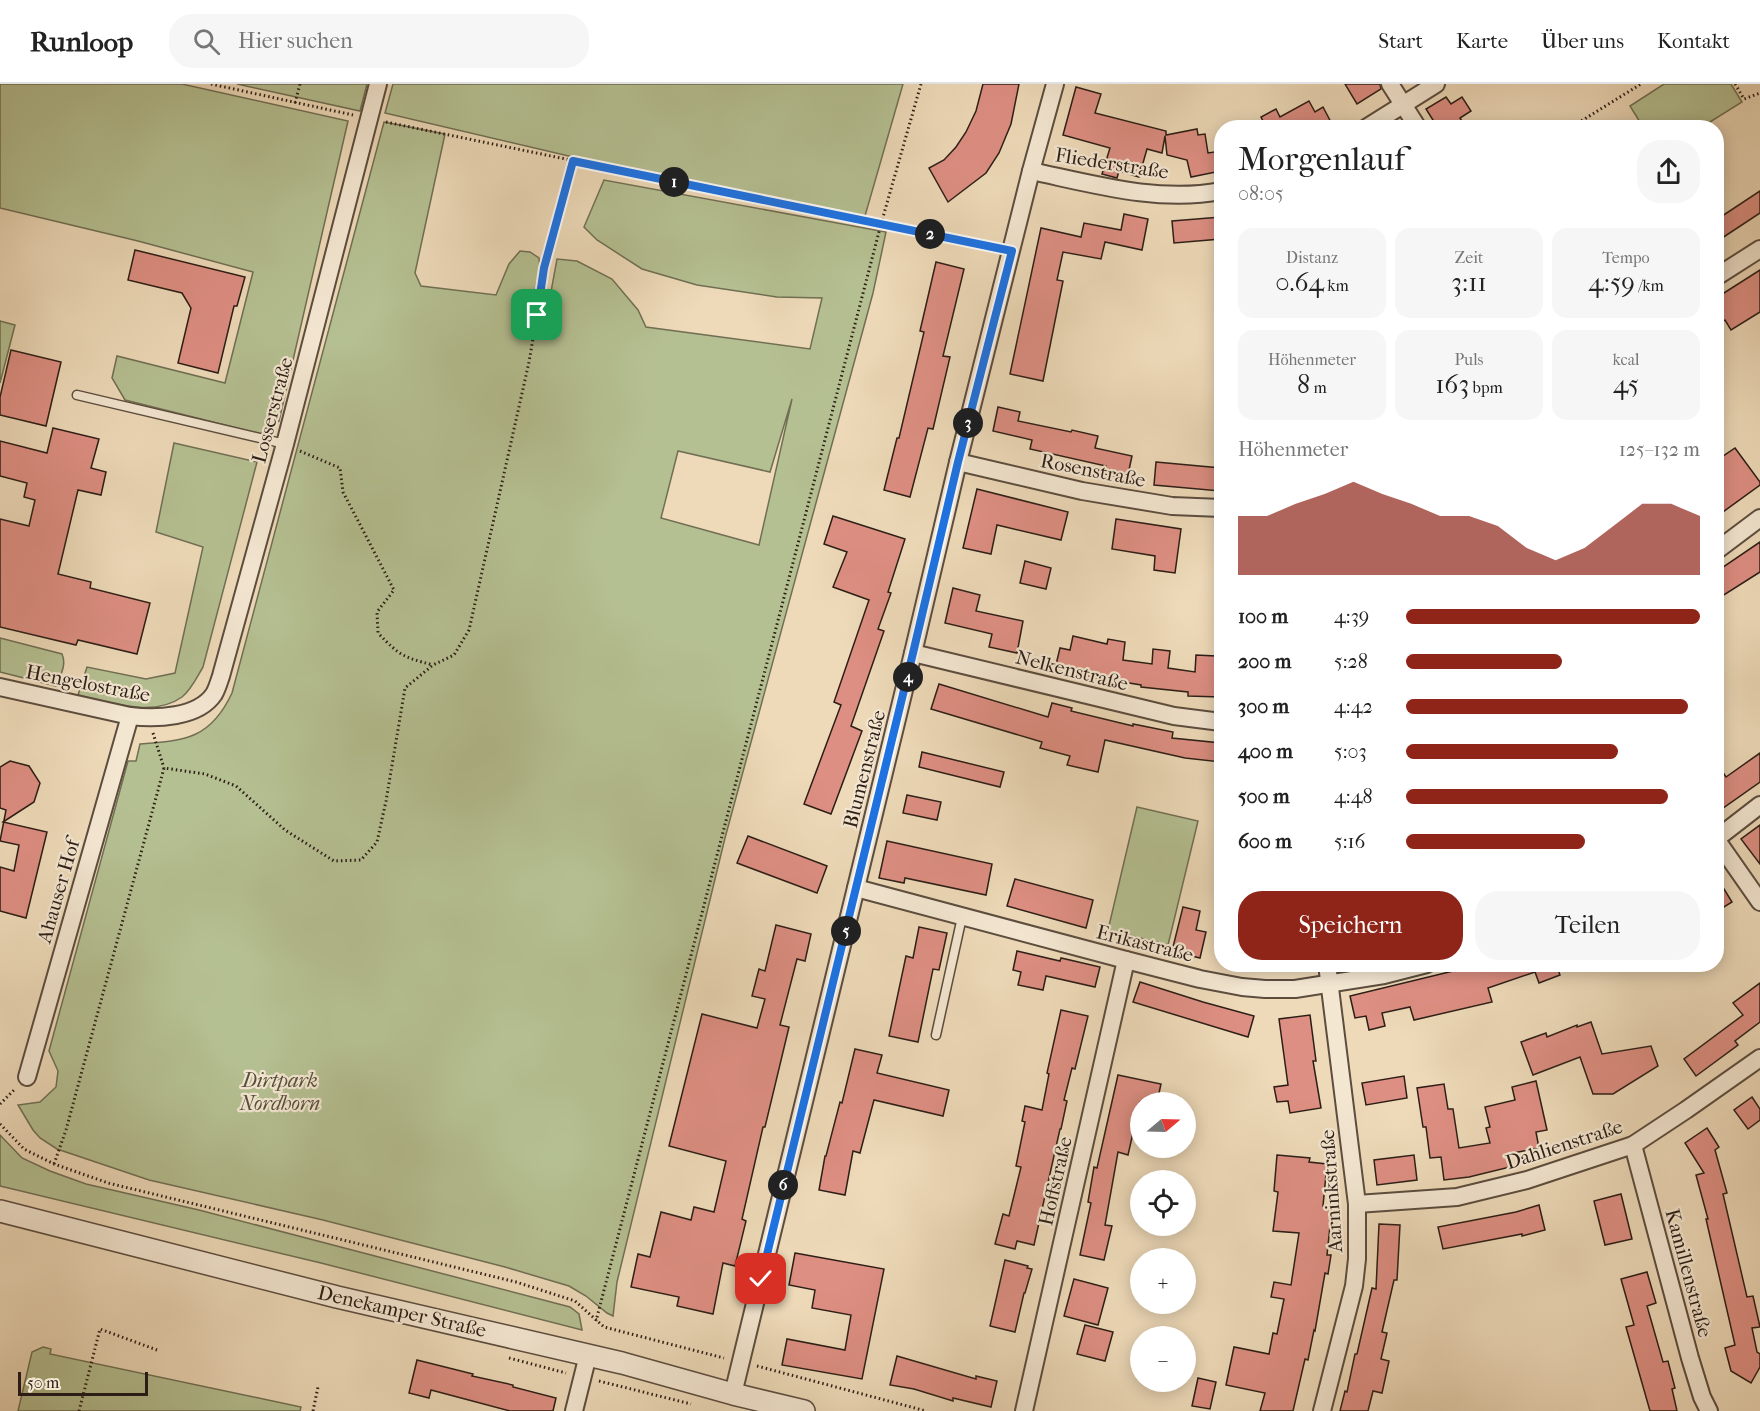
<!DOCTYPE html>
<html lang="de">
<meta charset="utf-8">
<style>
:root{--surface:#fff;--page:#f6f6f6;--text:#222;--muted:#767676;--line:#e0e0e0;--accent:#8f2418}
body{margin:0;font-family:"IM FELL French Canon",serif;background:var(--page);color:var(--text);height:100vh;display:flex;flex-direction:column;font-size:22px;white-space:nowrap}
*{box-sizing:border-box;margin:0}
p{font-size:20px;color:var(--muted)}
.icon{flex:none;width:33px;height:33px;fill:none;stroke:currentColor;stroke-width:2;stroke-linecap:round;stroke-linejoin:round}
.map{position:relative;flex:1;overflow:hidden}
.details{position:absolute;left:1214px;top:36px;width:510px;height:852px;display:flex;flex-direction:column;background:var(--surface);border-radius:24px;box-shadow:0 3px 15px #0003}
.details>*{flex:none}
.needle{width:39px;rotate:71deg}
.buttons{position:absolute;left:1130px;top:1008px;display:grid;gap:12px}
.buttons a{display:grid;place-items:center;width:66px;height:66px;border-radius:50%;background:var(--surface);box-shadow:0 3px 15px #0003;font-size:30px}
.scale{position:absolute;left:18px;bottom:15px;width:130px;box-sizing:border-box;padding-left:6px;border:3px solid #2c1e16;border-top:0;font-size:16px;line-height:21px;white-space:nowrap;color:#2c1e16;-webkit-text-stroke:4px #f4e7d2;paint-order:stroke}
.pin{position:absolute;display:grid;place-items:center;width:51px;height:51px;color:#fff;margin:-26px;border-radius:12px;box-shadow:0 3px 9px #0006}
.km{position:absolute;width:30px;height:30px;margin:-15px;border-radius:50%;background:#222;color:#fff;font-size:16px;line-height:30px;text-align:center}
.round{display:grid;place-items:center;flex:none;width:63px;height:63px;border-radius:24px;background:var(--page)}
.overview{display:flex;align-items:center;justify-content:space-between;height:102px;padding:0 24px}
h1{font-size:33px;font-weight:600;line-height:45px}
.stats{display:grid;grid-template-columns:repeat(3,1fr);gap:9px;height:102px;padding:6px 24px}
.stats div{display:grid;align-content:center;border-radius:15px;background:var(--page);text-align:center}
.stats b{font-size:26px;font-weight:600}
.stats small{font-size:16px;font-weight:400}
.stats p{font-size:16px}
.chart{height:168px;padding:12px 24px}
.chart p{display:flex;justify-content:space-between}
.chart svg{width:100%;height:108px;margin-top:6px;fill:var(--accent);opacity:.7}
.button{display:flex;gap:12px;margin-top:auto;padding:12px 24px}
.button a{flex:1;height:69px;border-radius:24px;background:var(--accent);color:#fff;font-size:24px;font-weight:600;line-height:69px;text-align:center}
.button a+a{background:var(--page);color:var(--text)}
ul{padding:0 24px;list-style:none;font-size:20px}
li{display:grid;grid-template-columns:96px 72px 1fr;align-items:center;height:45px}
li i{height:15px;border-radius:8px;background:var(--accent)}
header{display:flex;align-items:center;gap:36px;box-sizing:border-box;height:84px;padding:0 30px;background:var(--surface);border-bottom:2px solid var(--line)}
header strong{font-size:28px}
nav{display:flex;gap:33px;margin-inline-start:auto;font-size:21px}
.search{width:420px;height:54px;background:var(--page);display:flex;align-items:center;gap:15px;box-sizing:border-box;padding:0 21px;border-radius:24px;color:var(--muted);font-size:22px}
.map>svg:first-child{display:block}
.green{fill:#b5c092;stroke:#706f54;stroke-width:1.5;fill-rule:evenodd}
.building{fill:#de8f83;stroke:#2c1e16;stroke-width:1.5}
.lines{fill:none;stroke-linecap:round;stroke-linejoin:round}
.service-casing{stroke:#5c4d3f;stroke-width:11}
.minor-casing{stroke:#5c4d3f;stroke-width:20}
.tertiary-casing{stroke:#5c4d3f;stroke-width:24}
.path{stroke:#2c1e16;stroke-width:3;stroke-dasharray:1.5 3;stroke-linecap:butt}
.service{stroke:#f4e7d2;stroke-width:8}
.minor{stroke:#f4e7d2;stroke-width:16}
.tertiary{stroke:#f4e7d2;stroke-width:21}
.route-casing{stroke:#fff;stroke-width:12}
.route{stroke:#1a73e8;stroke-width:8}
.labels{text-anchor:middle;stroke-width:4.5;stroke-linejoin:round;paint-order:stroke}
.street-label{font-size:20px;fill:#2c1e16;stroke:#f4e7d2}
.park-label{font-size:20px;font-style:italic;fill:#554f3b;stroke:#f4e7d2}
</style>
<header>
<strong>Runloop</strong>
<div class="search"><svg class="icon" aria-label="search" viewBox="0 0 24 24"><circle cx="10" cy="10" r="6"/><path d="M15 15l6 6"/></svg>Hier suchen</div>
<nav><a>Start</a><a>Karte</a><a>Über uns</a><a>Kontakt</a></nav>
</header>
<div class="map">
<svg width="1760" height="1327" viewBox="0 0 1760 1327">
<rect width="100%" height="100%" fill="#eedab9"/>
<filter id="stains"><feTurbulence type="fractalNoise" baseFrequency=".00333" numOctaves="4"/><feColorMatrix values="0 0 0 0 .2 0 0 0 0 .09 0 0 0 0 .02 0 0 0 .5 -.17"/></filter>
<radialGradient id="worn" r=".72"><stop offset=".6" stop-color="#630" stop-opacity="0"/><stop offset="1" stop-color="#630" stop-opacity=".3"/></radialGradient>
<g class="green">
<polygon points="0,0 182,0 348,37 279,337 261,350 125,316 112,294 117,272 225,299 253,188 138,157 0,124"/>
<polygon points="237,0 367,0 360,27"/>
<polygon points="393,0 903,0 865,132 607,81 385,29"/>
<polygon points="1664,0 1731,0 1742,18 1702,43 1643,43 1630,22"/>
<path d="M 384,38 L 445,50 L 415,189 L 421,202 L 496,211 L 509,180 L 520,167 L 530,168 L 539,174 L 540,184 L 527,241 L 551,244 L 550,213 L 557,175 L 577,177 L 612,195 L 638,226 L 646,243 L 810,265 L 822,214 L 777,213 L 697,201 L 642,185 L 597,156 L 584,143 L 604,96 L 886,148 L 873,209 L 725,754 L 617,1198 L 613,1232 L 607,1229 L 586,1212 L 569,1202 L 505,1183 L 323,1136 L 149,1096 L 57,1065 L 40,1054 L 33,1046 L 18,1021 L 40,1018 L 56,1003 L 58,987 L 49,967 L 128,677 L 136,677 L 140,660 C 186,657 211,654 232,609 ZM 792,315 L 759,461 L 661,434 L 678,367 L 770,388 Z"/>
<polygon points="0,237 15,241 0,299"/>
<path d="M 174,359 L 257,378 L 203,583 C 197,593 191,606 182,613 C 153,634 109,618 78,611 L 87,583 L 146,595 L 175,589 L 203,463 L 156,448 Z"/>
<path d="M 0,554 L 62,570 C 67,581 60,592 56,602 L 0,588 Z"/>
<polygon points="1137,723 1198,737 1168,861 1108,846"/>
<polygon points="0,1051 22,1074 50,1087 86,1100 199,1126 570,1223 579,1230 582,1246 321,1179 0,1102"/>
<polygon points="43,1263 51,1265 50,1270 301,1323 300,1327 18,1327 32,1268"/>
</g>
<g class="building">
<polygon points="983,0 1019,0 1011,40 999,69 986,89 948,118 929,84 944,76 956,63 966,48 976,27"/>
<polygon points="1345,0 1380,0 1381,5 1357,20"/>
<polygon points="1076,3 1101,10 1095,29 1166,47 1166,51 1197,45 1198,51 1205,50 1208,69 1221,67 1221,87 1191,93 1187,76 1167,71 1165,52 1162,69 1147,65 1139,93 1119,87 1117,94 1102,90 1110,64 1063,51"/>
<polygon points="1446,13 1451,20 1462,13 1471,27 1460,34 1466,44 1438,44 1426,25"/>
<polygon points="1309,17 1315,28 1323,23 1334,44 1261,44 1265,41 1261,33 1276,25 1280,33"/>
<polygon points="1760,107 1760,129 1716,158 1716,136"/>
<polygon points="1124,130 1148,135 1142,166 1105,158 1101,175 1063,168 1057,196 1063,197 1043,297 1010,290 1041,144 1081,153 1084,139 1121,146"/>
<polygon points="1221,133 1221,155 1174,159 1172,137"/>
<polygon points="135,166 245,193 237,222 234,222 218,289 178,279 191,224 182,209 128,196"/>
<polygon points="936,178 964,185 943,272 950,273 933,345 928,344 910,413 884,406 897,354 899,354 924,248 920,247"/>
<polygon points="1760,186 1760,228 1731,246 1725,236 1716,242 1716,214"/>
<polygon points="11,266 61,278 46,342 0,331 0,313"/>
<polygon points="998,323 1020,328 1018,337 1071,348 1072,346 1098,352 1095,364 1132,372 1127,395 1104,390 1106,382 1030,365 1032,356 993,347"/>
<polygon points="53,344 99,355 91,384 106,388 101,411 78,406 58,490 91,498 90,504 150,519 137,570 78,556 76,561 0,543 0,435 29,442 35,416 24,413 27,399 0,392 0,357 47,369"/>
<polygon points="1735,364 1760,398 1760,401 1716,433 1716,377"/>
<polygon points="1156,378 1221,384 1220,407 1154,401"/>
<polygon points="977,405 1068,428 1061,456 997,441 991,470 963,464"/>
<polygon points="833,432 905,455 888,508 891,509 878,545 884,547 851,642 862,647 831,730 804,720 841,621 834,618 869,516 833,503 847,468 824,460"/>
<polygon points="1116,435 1181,445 1175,489 1154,486 1155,472 1112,465"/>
<polygon points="1760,458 1760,488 1716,516 1716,488"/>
<polygon points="1025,477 1051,484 1046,505 1020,499"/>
<polygon points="953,504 980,511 976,527 1023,537 1017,569 989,563 992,550 945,539"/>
<polygon points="1073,552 1107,560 1108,555 1125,558 1123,576 1152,580 1153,565 1170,567 1168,584 1195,588 1196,571 1216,572 1215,590 1221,590 1220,613 1188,612 1188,608 1141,603 1141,601 1080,591 1079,595 1054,589 1060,564 1070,566"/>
<polygon points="939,600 1048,633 1052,619 1072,624 1071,627 1133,642 1133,640 1173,648 1172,654 1221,659 1221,678 1185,674 1105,656 1098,688 1067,681 1070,672 1040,664 1042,658 931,625"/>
<polygon points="922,668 1004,688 1000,703 919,683"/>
<polygon points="1760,669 1760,698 1716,729 1716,678 1726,693"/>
<polygon points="10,677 29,682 40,699 34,718 3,738 47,748 26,834 0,827 0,783 14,787 19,761 0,757 6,726 0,724 0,683"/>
<polygon points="907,711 941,718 937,736 903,729"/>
<polygon points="1760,741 1760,780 1741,755"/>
<polygon points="748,752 827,782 817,809 737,779"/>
<polygon points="887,757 992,780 986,811 905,794 904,799 879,794"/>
<polygon points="1716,792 1732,818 1716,828"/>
<polygon points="1015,795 1093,816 1086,844 1007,822"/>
<polygon points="1183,823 1200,827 1196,846 1206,848 1200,874 1172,867"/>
<polygon points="776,841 811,850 805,877 797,875 780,941 789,943 765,1043 763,1043 742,1135 746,1137 735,1182 723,1179 713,1230 677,1222 679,1213 631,1203 638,1170 650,1173 661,1128 691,1136 694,1123 714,1128 726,1077 669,1062 702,930 757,944 765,915 752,912 759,885 765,887"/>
<polygon points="919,843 947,849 939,886 933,885 918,958 889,952 906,872 913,874"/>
<polygon points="1017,867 1060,877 1061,874 1100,883 1095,903 1046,892 1043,906 1018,901 1021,888 1013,886"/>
<polygon points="1482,880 1556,880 1560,891 1539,899 1535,888 1488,904 1492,918 1414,936 1410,923 1382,929 1385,942 1369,946 1366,932 1355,934 1350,912"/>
<polygon points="1140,898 1203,918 1254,932 1248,953 1133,918"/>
<polygon points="1760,899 1760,938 1735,957 1738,961 1696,992 1684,975 1743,931 1733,919"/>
<polygon points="1061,926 1088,932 1075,985 1072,984 1064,1016 1067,1017 1061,1045 1060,1045 1034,1161 1017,1157 1015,1165 995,1160 1003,1130 1009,1132 1021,1083 1016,1082 1025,1038 1022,1037 1025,1022 1042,1026 1049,990 1047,989"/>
<polygon points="1310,931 1316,977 1313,977 1321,1024 1290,1029 1288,1017 1277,1018 1274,1003 1288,1001 1279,935"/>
<polygon points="1591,938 1602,970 1651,962 1658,982 1613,1010 1593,1010 1580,973 1533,991 1521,958 1546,949 1547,953 1577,941 1577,943"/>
<polygon points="855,965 882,971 877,989 949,1006 943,1032 874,1016 860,1069 853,1067 845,1111 819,1106 825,1072 826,1072 840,1018 842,1019"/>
<polygon points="1118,991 1161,1000 1157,1018 1140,1018 1128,1071 1118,1068 1105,1141 1112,1142 1104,1176 1080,1171 1091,1119 1088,1118 1094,1083 1097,1084"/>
<polygon points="1404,992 1407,1014 1366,1021 1362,999"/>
<polygon points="1536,997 1547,1046 1536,1048 1539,1064 1508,1070 1510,1083 1469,1093 1444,1096 1441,1073 1430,1074 1426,1043 1423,1043 1417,1004 1444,1000 1448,1025 1453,1025 1459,1064 1490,1059 1486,1044 1490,1043 1485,1023 1515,1016 1512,1003"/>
<polygon points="1752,1013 1760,1025 1760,1036 1748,1045 1734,1026"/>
<polygon points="1707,1044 1719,1063 1715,1066 1727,1109 1723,1110 1747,1213 1753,1212 1760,1243 1752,1244 1757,1268 1760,1270 1760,1283 1751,1299 1731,1287 1725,1264 1735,1261 1706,1135 1708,1135 1696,1091 1704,1089 1685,1059"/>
<polygon points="1277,1071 1310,1074 1309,1078 1327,1080 1323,1122 1332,1123 1327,1171 1331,1171 1328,1190 1325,1189 1315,1247 1314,1246 1308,1276 1305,1275 1293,1327 1260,1327 1265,1309 1226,1301 1234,1263 1269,1270 1273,1249 1277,1250 1284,1215 1271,1213 1274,1198 1291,1201 1299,1149 1273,1147 1278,1108 1274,1107"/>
<polygon points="1414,1071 1417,1096 1377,1101 1374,1076"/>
<polygon points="1621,1110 1632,1155 1605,1161 1594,1117"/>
<polygon points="1539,1121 1545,1146 1522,1152 1522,1150 1443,1165 1438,1143 1516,1128"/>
<polygon points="1379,1140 1400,1141 1397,1196 1394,1196 1382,1248 1387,1249 1381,1275 1389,1277 1382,1309 1373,1307 1368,1327 1340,1327 1345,1307 1347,1308 1355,1270 1357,1270 1372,1204 1376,1205"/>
<polygon points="795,1169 884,1185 862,1295 782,1281 787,1255 845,1266 851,1231 812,1224 815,1206 789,1201"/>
<polygon points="1005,1176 1028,1182 1027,1184 1032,1185 1025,1209 1024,1209 1015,1248 990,1242"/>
<polygon points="1647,1188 1656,1219 1647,1222 1663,1278 1668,1277 1675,1304 1672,1305 1677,1327 1650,1327 1626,1243 1634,1241 1621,1195"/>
<polygon points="1074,1195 1108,1204 1098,1241 1064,1232"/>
<polygon points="1085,1241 1113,1248 1105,1277 1077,1270"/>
<polygon points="897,1272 976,1295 976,1292 997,1297 991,1323 953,1314 953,1317 914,1305 890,1301"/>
<polygon points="417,1276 473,1290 472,1292 513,1301 513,1303 556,1314 553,1327 510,1327 431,1306 429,1314 409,1309"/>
<polygon points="1198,1294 1216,1298 1210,1325 1192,1322"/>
</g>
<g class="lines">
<defs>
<g id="service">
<polyline points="77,311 285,360"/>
<polyline points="936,951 962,833"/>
</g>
<g id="minor">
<polyline points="1390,0 1418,44"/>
<polyline points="1366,44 1436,0"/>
<path d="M 1031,87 C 1093,100 1158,119 1221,107"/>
<polyline points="1716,193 1760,165"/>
<polyline points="958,378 1082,407 1172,422 1221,424"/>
<polyline points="1716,467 1760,434"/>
<polyline points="913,569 1174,632 1221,638"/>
<path d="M 0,603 L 130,632 C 156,635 198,634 214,610 C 217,605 219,598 221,592 L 285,360 L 378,0"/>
<polyline points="1716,755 1760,818"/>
<polyline points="1716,755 1760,721"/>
<polyline points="856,804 1126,876 1200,895 1242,903 1265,905 1295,905 1384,891 1427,880"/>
<polyline points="27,993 130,632"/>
<polyline points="1633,1061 1690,1274 1702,1313 1709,1327"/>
<polyline points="1357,1120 1457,1113 1527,1096 1633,1061 1686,1026 1760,974"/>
<polyline points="733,1310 913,569 958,378 1031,87 1055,0"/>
<polyline points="574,1327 588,1271"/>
<polyline points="1024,1327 1126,876"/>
<polyline points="1322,1327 1354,1202 1357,1175 1357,1120 1327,880"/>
</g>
<polyline id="tertiary" points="0,1127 337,1213 622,1279 733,1310 804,1327"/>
</defs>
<use href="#service" class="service-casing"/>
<use href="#minor" class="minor-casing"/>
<use href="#tertiary" class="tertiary-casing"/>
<g class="path">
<polyline points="211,0 353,31"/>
<polyline points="921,0 881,140 995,163"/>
<polyline points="1735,0 1744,15 1760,9"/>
<polyline points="295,19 300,0"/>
<polyline points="386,38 881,140 596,1237"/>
<polyline points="1561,44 1566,44"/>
<polyline points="1570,44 1641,0"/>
<path d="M 300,367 L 340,384 L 343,408 L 394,506 L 377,528 L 378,549 C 400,572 403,573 433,581"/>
<polyline points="153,649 164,684"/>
<polyline points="0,1020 15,1005"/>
<polyline points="0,1040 24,1065 54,1080 108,1099 516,1198 575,1217 604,1243 724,1274"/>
<polyline points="54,1080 66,1046 164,684 205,690 236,702 285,746 334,777 361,776 377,758 386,717 405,604 433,581 454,571 469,546 529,278 545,184 573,77"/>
<polyline points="509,1274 566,1289"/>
<polyline points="757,1282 926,1327"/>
<polyline points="599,1297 691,1320"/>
<polyline points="79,1327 100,1245 157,1266"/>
<polyline points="313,1327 318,1303"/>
</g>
<use href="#service" class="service"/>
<use href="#minor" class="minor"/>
<use href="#tertiary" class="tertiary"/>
</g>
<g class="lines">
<defs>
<polyline id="route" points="537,231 544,184 573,77 1012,167 958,378 913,569 761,1195"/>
</defs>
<use href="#route" class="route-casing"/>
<use href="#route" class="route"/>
</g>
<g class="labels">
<g class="street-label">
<text transform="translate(1112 79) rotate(9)" y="7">Fliederstraße</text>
<text transform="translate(272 326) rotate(-75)" y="7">Losserstraße</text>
<text transform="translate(1093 386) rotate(11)" y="7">Rosenstraße</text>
<text transform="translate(1072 586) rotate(14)" y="7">Nelkenstraße</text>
<text transform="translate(88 599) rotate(11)" y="7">Hengelostraße</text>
<text transform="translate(864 685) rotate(-76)" y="7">Blumenstraße</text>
<text transform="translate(58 807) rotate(-74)" y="7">Ahauser Hof</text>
<text transform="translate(1145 859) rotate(14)" y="7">Erikastraße</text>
<text transform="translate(1564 1060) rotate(-18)" y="7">Dahlienstraße</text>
<text transform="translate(1055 1097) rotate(-77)" y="7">Hoffstraße</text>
<text transform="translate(1331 1107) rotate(-94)" y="7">Aarninkstraße</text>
<text transform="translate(1689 1189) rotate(75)" y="7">Kamillenstraße</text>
<text transform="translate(402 1227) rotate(13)" y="7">Denekamper Straße</text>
</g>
<g class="park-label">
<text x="280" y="1003">Dirtpark<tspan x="280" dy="23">Nordhorn</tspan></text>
</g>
</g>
<rect width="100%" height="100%" filter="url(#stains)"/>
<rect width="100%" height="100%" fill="url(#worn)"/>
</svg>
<div class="buttons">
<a><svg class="needle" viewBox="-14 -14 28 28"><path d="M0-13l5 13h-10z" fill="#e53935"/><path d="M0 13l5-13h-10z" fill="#767676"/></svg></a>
<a><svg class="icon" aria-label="locate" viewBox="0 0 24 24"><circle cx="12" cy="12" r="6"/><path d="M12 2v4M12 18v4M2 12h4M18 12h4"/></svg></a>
<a>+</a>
<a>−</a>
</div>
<div class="scale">50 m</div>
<div class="pin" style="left:537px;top:231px;background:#1e9e55"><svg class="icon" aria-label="arrive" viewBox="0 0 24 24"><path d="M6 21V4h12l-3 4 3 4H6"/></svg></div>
<div class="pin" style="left:761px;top:1195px;background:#d93025"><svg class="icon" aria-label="check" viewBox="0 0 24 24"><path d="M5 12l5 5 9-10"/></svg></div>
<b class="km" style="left:674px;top:98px">1</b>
<b class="km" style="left:930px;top:150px">2</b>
<b class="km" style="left:968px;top:339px">3</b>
<b class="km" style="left:908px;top:593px">4</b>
<b class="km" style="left:846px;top:847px">5</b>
<b class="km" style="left:783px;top:1101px">6</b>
<section class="details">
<div class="overview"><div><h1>Morgenlauf</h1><p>08:05</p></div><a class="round"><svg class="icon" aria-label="share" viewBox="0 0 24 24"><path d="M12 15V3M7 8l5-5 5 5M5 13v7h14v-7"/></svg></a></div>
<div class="stats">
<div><p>Distanz</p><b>0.64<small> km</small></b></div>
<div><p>Zeit</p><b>3:11</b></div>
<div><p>Tempo</p><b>4:59<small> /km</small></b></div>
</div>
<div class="stats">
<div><p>Höhenmeter</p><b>8<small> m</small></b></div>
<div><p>Puls</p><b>163<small> bpm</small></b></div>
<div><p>kcal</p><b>45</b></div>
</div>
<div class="chart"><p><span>Höhenmeter</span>125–132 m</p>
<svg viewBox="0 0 160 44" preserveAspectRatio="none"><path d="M0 44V20L10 20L20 15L30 11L40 6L50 11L60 15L70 20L80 20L90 24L100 33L110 38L120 33L130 24L140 15L150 15L160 20V44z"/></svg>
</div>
<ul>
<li><b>100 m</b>4:39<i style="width:100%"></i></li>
<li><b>200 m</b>5:28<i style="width:53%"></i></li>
<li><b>300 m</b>4:42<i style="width:96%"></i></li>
<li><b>400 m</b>5:03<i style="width:72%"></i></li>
<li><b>500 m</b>4:48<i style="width:89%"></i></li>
<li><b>600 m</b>5:16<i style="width:61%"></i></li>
</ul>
<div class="button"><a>Speichern</a><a>Teilen</a></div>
</section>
</div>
